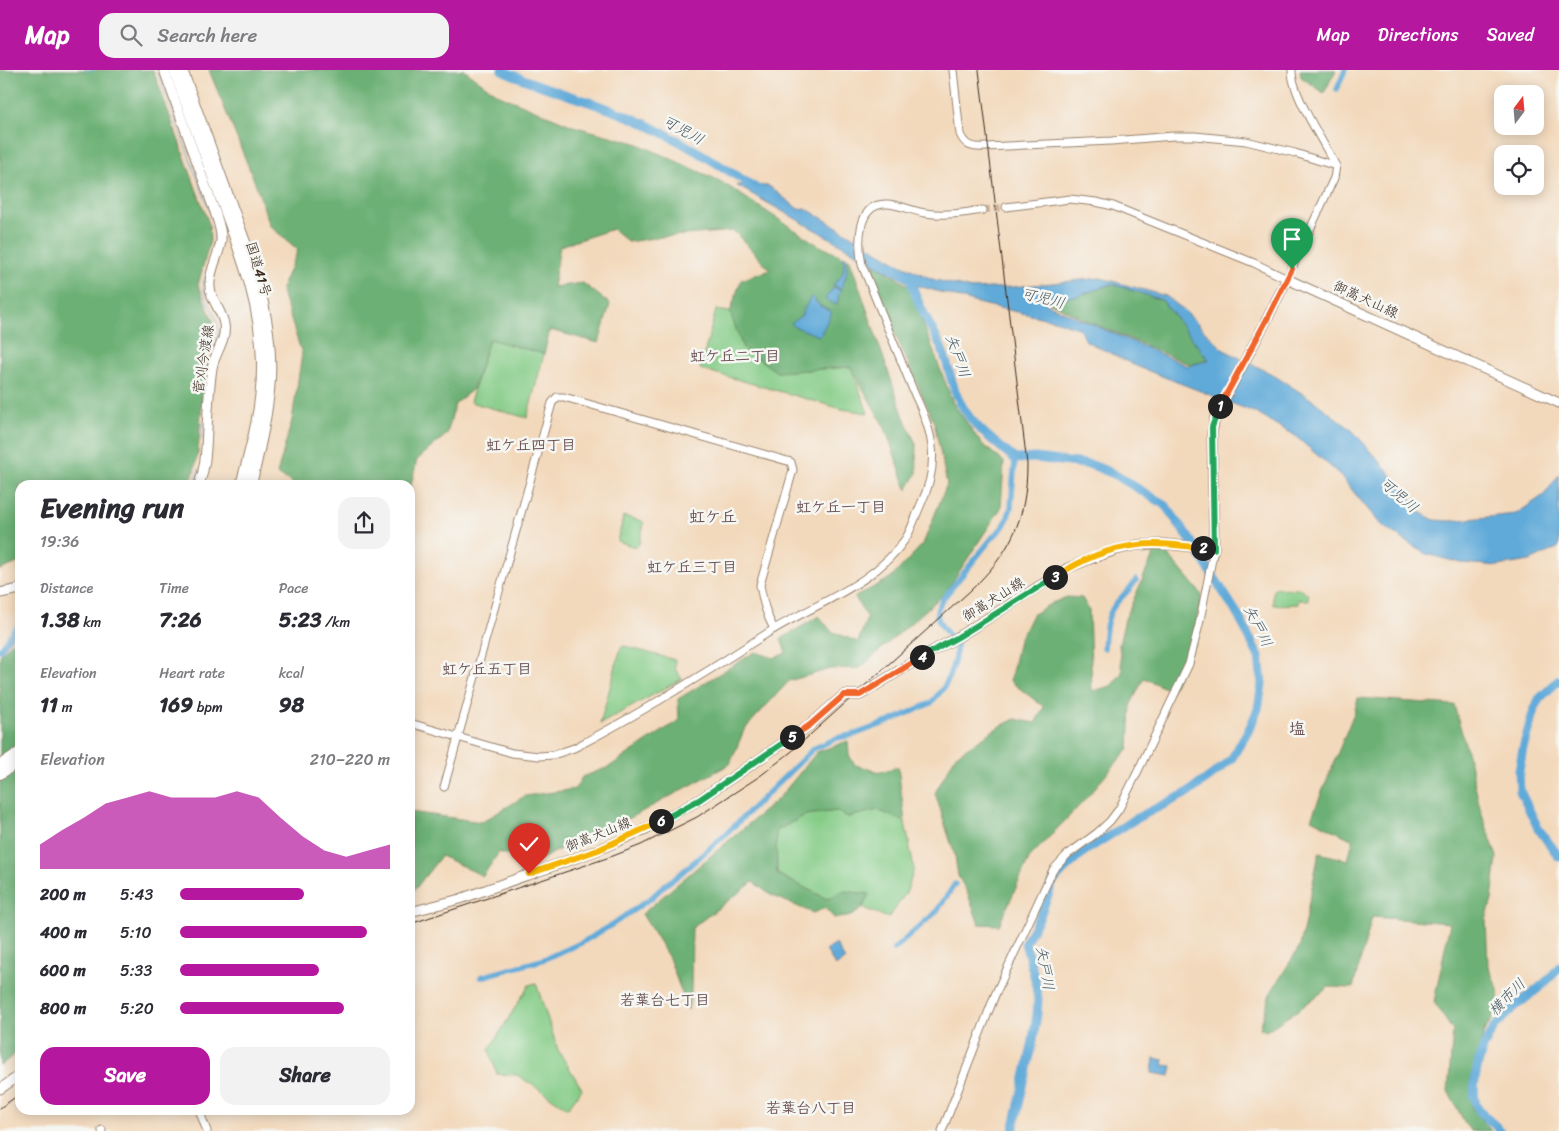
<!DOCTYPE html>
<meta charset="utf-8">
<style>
:root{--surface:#fff;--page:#f2f2f3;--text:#2b2b33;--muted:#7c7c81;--accent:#b5179e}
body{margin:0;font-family:Sriracha,"Klee One",sans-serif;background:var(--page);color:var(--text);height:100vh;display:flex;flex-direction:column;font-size:19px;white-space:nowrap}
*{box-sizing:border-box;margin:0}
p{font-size:16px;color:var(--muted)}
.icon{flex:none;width:28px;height:28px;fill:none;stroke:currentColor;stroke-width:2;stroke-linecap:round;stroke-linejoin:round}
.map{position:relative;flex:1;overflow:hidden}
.details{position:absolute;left:15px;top:410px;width:400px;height:635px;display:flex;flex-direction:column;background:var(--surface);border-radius:15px;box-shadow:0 2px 12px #0003}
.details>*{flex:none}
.needle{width:32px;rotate:16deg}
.fabs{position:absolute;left:1494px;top:15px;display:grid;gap:10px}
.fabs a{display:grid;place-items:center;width:50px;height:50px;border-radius:10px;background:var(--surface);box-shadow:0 2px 12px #0003;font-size:25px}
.pin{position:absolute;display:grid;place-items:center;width:42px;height:42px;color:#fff;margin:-51px -21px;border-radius:50% 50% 50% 0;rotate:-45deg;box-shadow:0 0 5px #0007}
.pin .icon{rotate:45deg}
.km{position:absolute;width:25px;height:25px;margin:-12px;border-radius:50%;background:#222;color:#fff;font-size:14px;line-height:25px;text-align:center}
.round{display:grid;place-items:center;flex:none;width:52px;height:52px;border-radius:15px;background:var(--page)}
.overview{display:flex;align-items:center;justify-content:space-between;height:85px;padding:0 25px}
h1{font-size:28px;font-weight:800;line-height:38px}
.figures{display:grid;grid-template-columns:repeat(3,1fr);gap:8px;height:85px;padding:5px 25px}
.figures div{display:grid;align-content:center}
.figures b{font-size:21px;font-weight:800}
.figures small{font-size:14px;font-weight:400}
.figures p{font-size:14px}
.chart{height:140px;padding:10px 25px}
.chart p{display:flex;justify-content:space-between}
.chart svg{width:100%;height:90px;margin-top:5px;fill:var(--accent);opacity:.7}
.action{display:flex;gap:10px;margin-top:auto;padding:10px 25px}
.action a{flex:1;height:58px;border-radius:15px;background:var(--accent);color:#fff;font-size:20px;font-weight:800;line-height:58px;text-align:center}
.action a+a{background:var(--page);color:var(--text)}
ul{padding:0 25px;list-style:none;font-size:16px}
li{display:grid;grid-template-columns:80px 60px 1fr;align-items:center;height:38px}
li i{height:12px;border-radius:6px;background:var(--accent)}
header{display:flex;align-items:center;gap:30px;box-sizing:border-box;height:70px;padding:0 25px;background:var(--accent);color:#fff}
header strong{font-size:24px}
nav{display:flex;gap:28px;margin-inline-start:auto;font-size:18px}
.search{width:350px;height:45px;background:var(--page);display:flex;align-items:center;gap:12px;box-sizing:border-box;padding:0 18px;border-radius:15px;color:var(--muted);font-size:19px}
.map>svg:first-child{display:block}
.green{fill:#85cc87;stroke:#607b52}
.forest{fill:#6cb074;stroke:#546d49}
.water{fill:#61aad9;stroke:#4e6a7c;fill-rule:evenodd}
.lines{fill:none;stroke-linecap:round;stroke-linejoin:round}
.stream{stroke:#61aad9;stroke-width:1}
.canal{stroke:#61aad9;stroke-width:5.5}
.river{stroke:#61aad9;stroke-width:9}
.minor-tunnel{stroke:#ceb69c;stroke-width:7;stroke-dasharray:7 3.5;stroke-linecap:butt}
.minor-casing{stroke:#97826d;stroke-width:9}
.major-casing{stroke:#97826d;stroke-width:11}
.highway-casing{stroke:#97826d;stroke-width:12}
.minor{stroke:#fff;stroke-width:7}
.major{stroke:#fff;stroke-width:9}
.highway{stroke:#fff;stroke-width:10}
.rail{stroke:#3b2a1e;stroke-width:1}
.split-1-casing{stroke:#fff;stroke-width:10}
.split-2-casing{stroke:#fff;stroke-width:10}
.split-3-casing{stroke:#fff;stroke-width:10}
.split-4-casing{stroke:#fff;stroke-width:10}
.split-5-casing{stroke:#fff;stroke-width:10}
.split-6-casing{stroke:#fff;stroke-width:10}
.split-7-casing{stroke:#fff;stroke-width:10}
.split-1{stroke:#f0652b;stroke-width:6}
.split-2{stroke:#22a559;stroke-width:6}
.split-3{stroke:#f5b400;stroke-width:6}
.split-4{stroke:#22a559;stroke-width:6}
.split-5{stroke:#f0652b;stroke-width:6}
.split-6{stroke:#22a559;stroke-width:6}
.split-7{stroke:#f5b400;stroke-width:6}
.labels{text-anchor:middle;stroke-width:5;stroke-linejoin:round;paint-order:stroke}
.street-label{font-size:14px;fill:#3b2a1e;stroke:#f6f6f2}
.water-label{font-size:15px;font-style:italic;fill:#48575f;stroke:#f6f6f2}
.neighbourhood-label{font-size:15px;font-weight:bold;fill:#6b5255;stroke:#f6f6f2}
.quarter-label{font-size:16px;font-weight:bold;fill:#6b5255;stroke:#f6f6f2}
</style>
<header>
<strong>Map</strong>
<div class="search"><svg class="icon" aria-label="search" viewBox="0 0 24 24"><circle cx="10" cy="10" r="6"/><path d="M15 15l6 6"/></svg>Search here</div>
<nav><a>Map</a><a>Directions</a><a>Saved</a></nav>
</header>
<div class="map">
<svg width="1559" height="1061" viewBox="0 0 1559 1061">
<rect width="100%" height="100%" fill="#f6f6f2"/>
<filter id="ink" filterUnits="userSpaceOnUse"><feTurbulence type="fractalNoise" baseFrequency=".02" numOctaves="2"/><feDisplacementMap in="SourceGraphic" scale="10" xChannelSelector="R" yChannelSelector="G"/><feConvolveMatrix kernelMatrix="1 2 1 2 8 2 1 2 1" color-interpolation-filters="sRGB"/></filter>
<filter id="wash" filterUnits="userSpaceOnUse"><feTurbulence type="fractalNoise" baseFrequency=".0096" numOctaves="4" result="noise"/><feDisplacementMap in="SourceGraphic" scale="20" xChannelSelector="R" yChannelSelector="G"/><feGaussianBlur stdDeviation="1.12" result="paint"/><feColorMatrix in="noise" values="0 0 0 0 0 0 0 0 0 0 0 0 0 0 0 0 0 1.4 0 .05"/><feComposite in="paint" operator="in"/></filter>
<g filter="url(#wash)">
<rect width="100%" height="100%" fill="#f3d9bc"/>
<g class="green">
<polygon points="716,240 730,242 743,278 777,302 851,297 868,343 842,339 700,299"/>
<polygon points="489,269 544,284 527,348 470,332"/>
<polygon points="624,446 642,451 644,454 639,474 635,477 617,471"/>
<polygon points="1274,518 1301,519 1308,524 1309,530 1298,530 1298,534 1273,535 1273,522"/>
<polygon points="624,576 675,590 675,599 682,609 600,654 621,577"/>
<polygon points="878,740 905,752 914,799 907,821 889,848 863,838 868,824 843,821 827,829 777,804 776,761 805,745 837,741 848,747"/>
<polygon points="536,913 558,980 582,1019 568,1038 517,1005 497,1004 489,980 529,915"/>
</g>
<g class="forest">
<polygon points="0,0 153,0 209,154 210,171 198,215 213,251 211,273 203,286 204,305 198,383 193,405 189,415 20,415 20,492 0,500"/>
<polygon points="209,0 464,0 497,24 573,56 636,73 720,111 818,175 850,190 903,345 916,374 917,403 907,420 885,358 851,297 777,302 743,278 730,242 741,210 770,200 734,161 660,167 628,172 613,159 560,176 553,217 583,213 610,234 599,273 550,260 544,284 489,269 473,319 455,334 447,364 417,390 410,419 410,415 296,415 277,404 292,350 302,284 281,219 298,180 270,156 256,115"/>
<polygon points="1300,0 1336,0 1324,23 1301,7"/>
<polygon points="872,192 909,216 953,333 981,373 1004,392 1001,438 945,523 860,598 830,599 789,611 744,660 730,694 630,748 581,768 532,794 499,782 483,806 441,786 416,818 410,822 410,742 482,752 525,726 575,719 582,707 609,697 679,650 678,629 755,582 774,588 786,583 781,569 819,546 831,561 858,572 867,548 855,527 891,508 923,474 947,414 934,352 885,241"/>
<polygon points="1112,214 1162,230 1208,289 1191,295 1090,252 1043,229 1078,226"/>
<polygon points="1155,481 1165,481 1202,525 1190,580 1171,621 1144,608 1131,634 1129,678 1082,733 1030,787 999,855 979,854 967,822 958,806 955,786 935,723 956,685 997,658 1015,649 1035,653 1044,637 1010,611 1019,570 1032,545 1052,533 1067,527 1082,528 1089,540 1092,621 1111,616 1122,603 1119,575 1125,549"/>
<polygon points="20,564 20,978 16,983 0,996 0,585"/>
<polygon points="1358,628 1454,635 1468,684 1480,738 1497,787 1492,830 1486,850 1488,896 1498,919 1499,939 1484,961 1471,1008 1472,1038 1491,1061 1471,1061 1467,1057 1448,1021 1453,961 1434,932 1450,853 1372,847 1353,918 1329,917 1298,940 1266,961 1260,958 1270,924 1300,876 1319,783 1348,790 1353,770 1311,749 1354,643"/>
<path d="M 848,671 L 849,685 L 855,695 L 880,702 L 898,697 L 905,752 L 878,740 L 848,747 L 837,741 L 805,745 L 776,761 L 777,804 L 827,829 L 843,821 L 869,824 C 861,843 854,848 834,848 L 825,838 L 813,843 L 771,825 L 753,812 L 692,858 L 691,923 L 688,940 L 669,888 L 642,844 L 778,729 L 817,682 Z"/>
</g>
<g class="water">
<path d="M 736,115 L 769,116 L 798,139 L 805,138 L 896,192 L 932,209 L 971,219 L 1014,217 L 1101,208 L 1166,226 L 1185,241 L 1224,280 L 1270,303 L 1314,331 L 1352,360 L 1377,388 L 1407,423 L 1421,443 L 1434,450 L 1450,451 L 1516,444 L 1544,425 L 1559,405 L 1559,477 L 1530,491 L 1498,496 L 1461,493 L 1426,484 L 1381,455 L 1338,403 L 1294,365 L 1254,342 L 1136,296 L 1086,271 L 1080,259 L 1058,251 L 977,233 L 909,213 ZM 1112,214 L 1162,230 L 1209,290 L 1188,296 L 1051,236 L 1042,230 L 1078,226 Z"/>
<path d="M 843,186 L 846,187 L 847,201 L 842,219 L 833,215 C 844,203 845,202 843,186 Z"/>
<polygon points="834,217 840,220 837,235 825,229"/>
<polygon points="811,226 820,236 832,242 821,264 819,266 793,256 791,253 801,246"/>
<polygon points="836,874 845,890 835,896 826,880"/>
<polygon points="1154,988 1164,990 1163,995 1172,996 1170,1006 1152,1003"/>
</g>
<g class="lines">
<g class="stream">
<polyline points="85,0 89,1 96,0"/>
<path d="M 157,0 L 213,150 C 218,174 210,191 203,214 C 203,236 229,252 214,276 C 212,280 209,282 206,285 L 207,301"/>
<polyline points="202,370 203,352"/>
<polyline points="194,415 199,399"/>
<polyline points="0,518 20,514"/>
</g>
<g class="canal">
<polyline points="1337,19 1345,0"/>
<path d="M 1104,578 C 1105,564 1106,546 1115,535 C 1122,526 1130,520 1136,510"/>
<polyline points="0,580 13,561 20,555"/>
<polyline points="894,879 936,842 955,814"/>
<path d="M 481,907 L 542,890 L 581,873 L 610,856 L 651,828 L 666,814 L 679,805 L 727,763 L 813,679 L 837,668 L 856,664 L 893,650 L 931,633 L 942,620 L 947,612 L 954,592 L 957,576 C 950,564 937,556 937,542 C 937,538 941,533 942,530 L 992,468 L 1003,457 L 1007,450 L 1011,437 L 1015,389"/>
</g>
<g class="river">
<path d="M 502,0 C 544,20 590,30 632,48 C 678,68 720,95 762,122"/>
<path d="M 911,209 C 914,228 930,255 939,273 C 947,288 949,305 955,321 C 967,353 990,368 1015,389 L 1036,388 L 1092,395 L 1114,404 L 1165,435 L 1189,468 L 1238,545 L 1259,587 L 1262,614 L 1258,639 L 1250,657 L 1232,688 L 1215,703 L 1189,722 L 1137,748 L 1085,781 L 1063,801 L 1053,812 L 1039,848 L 1025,873 L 1035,909 L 1038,929 L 1037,944 L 1032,976 L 1013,1061"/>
<polyline points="1559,610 1539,629 1533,643 1523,678 1519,701 1520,721 1538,758 1559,787"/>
<path d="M 1501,1061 C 1495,1055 1483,1046 1479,1040 C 1473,1032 1474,1020 1475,1010 C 1478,989 1485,967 1500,951 C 1517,931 1543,920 1559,897"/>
</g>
</g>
</g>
<g filter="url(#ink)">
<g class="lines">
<polyline class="minor-tunnel" points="983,140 1006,137"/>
<defs>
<g id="minor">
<path d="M 953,0 L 960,64 C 965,77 974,78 986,77 L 1111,71 L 1174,66 L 1195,66 L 1246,71 L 1295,83 L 1336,96"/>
<path d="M 1006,137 L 1070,129 L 1096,132 L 1113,136 L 1254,193 L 1287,209 L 1334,108 L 1336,96 C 1324,73 1291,23 1292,0"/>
<path d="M 410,653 L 512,683 L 539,686 L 553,685 L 574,678 C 640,644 704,604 766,564 C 813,534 874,516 906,468 C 912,458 916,445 921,434 C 940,394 934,364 915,325 L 862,195 C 858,174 856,132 888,134 C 900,135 913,141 925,143 C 945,146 964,143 983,140"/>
<path d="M 444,717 L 552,333 L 557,327 L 564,327 L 791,392 L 793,400 L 760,515 C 763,531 766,545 774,559"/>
<polyline points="199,1040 207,1061"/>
<polyline points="102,1060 102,1061"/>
<polyline points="942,1061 995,925 1053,800 1067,785 1097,763 1110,751 1119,739 1137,703 1189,594 1199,555 1214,479"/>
</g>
<g id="major">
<path d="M 164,0 L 215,142 C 218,151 222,161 221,171 C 219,185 211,197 210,212 C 208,227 222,240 224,254 C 227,270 214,284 212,298 C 209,318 208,339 207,359 C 206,379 206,396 199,415"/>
<polyline points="0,523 20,519"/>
<polyline points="410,842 460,829 598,780 648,758 699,730 810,655 844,625 860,625 923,586 958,567 1068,498 1090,489 1116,480 1137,475 1165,474 1214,479 1212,363 1215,347 1265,253 1287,209 1559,333"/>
<polyline points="0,1019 20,1005"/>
</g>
<g id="highway">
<path d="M 174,0 C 190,44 206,88 222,132 C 241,184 261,235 262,292 C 263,334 252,375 241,415"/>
<path d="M 182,0 L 253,194 C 264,231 272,269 270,308 C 268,344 259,380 251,415"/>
<polyline points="0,695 20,682"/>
<polyline points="0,704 20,691"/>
</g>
</defs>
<use href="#minor" class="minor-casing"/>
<use href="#major" class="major-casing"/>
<use href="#highway" class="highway-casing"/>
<use href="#minor" class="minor"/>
<use href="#major" class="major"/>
<use href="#highway" class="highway"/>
<g class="rail">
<path d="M 410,854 L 613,786 L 641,775 L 697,747 L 760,706 L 791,682 L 970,521 C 1010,483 1027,450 1027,394 L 979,0"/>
<polyline points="0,1038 20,1024"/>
</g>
</g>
</g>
<g class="lines" filter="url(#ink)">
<defs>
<polyline id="split-1" points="1220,336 1265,253 1292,199"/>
<polyline id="split-2" points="1203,478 1214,479 1212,357 1220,336"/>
<path id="split-3" d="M 1055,507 C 1079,491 1109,478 1138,475 C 1159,472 1182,476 1203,478"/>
<polyline id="split-4" points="922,587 958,567 1055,507"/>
<polyline id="split-5" points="792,667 810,655 844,625 860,625 922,587"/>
<polyline id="split-6" points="661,751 699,730 792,667"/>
<polyline id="split-7" points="529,804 598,780 661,751"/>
</defs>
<use href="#split-1" class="split-1-casing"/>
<use href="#split-2" class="split-2-casing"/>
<use href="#split-3" class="split-3-casing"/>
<use href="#split-4" class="split-4-casing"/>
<use href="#split-5" class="split-5-casing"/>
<use href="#split-6" class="split-6-casing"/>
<use href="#split-7" class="split-7-casing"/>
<use href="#split-1" class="split-1"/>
<use href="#split-2" class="split-2"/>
<use href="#split-3" class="split-3"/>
<use href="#split-4" class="split-4"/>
<use href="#split-5" class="split-5"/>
<use href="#split-6" class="split-6"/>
<use href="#split-7" class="split-7"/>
</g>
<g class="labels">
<g class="street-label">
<text transform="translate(259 199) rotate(73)" y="5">国道41号</text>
<text transform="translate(1366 229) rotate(25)" y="5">御嵩犬山線</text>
<text transform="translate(203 289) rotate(-81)" y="5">菅刈今渡線</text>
<text transform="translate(993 529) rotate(-32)" y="5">御嵩犬山線</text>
<text transform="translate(598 764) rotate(-22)" y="5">御嵩犬山線</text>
</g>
<g class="water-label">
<text transform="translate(683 60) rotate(29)" y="5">可児川</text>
<text transform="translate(1043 228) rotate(14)" y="5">可児川</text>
<text transform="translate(958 286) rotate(70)" y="5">矢戸川</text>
<text transform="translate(1399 425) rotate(41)" y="5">可児川</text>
<text transform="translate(1258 556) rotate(63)" y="5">矢戸川</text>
<text transform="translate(1045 898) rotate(80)" y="5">矢戸川</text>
<text transform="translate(1507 927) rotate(-45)" y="5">横市川</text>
</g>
<g class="neighbourhood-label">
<text x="735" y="291">虹ケ丘二丁目</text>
<text x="531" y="380">虹ケ丘四丁目</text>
<text x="841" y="442">虹ケ丘一丁目</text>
<text x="692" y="502">虹ケ丘三丁目</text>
<text x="487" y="604">虹ケ丘五丁目</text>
<text x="665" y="935">若葉台七丁目</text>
<text x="811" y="1043">若葉台八丁目</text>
</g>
<g class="quarter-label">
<text x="713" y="452">虹ケ丘</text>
<text x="1297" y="664">塩</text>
</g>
</g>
</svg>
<div class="fabs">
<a><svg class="needle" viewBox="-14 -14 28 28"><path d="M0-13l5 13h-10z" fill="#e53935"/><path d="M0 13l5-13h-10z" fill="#7c7c81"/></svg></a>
<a><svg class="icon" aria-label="locate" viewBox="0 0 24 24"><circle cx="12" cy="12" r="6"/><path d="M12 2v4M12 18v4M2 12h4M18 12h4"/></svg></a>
</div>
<div class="pin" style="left:1292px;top:199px;background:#1e9e55"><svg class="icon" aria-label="arrive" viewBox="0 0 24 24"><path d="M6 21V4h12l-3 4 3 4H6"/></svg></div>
<div class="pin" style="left:529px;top:804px;background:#d93025"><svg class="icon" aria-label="check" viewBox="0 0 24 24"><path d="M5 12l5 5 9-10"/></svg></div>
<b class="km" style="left:1220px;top:336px">1</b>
<b class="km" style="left:1203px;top:478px">2</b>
<b class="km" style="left:1055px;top:507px">3</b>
<b class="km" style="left:922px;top:587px">4</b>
<b class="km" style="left:792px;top:667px">5</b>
<b class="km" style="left:661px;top:751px">6</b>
<section class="details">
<div class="overview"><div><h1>Evening run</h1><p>19:36</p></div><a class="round"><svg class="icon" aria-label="share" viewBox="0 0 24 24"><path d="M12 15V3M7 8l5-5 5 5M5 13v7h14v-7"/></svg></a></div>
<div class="figures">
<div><p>Distance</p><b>1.38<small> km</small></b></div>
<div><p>Time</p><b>7:26</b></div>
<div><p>Pace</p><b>5:23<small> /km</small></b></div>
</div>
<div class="figures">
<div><p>Elevation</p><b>11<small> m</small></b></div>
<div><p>Heart rate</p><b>169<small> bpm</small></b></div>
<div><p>kcal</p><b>98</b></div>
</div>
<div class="chart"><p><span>Elevation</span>210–220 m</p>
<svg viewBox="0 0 160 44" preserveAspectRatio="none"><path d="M0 44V32L10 25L20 19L30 12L40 9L50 6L60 9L70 9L80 9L90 6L100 9L110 19L120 28L130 35L140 38L150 35L160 32V44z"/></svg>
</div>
<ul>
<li><b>200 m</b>5:43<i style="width:59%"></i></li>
<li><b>400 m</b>5:10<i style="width:89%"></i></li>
<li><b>600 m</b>5:33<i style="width:66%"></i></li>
<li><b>800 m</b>5:20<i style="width:78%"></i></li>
</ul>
<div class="action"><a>Save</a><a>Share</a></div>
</section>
</div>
